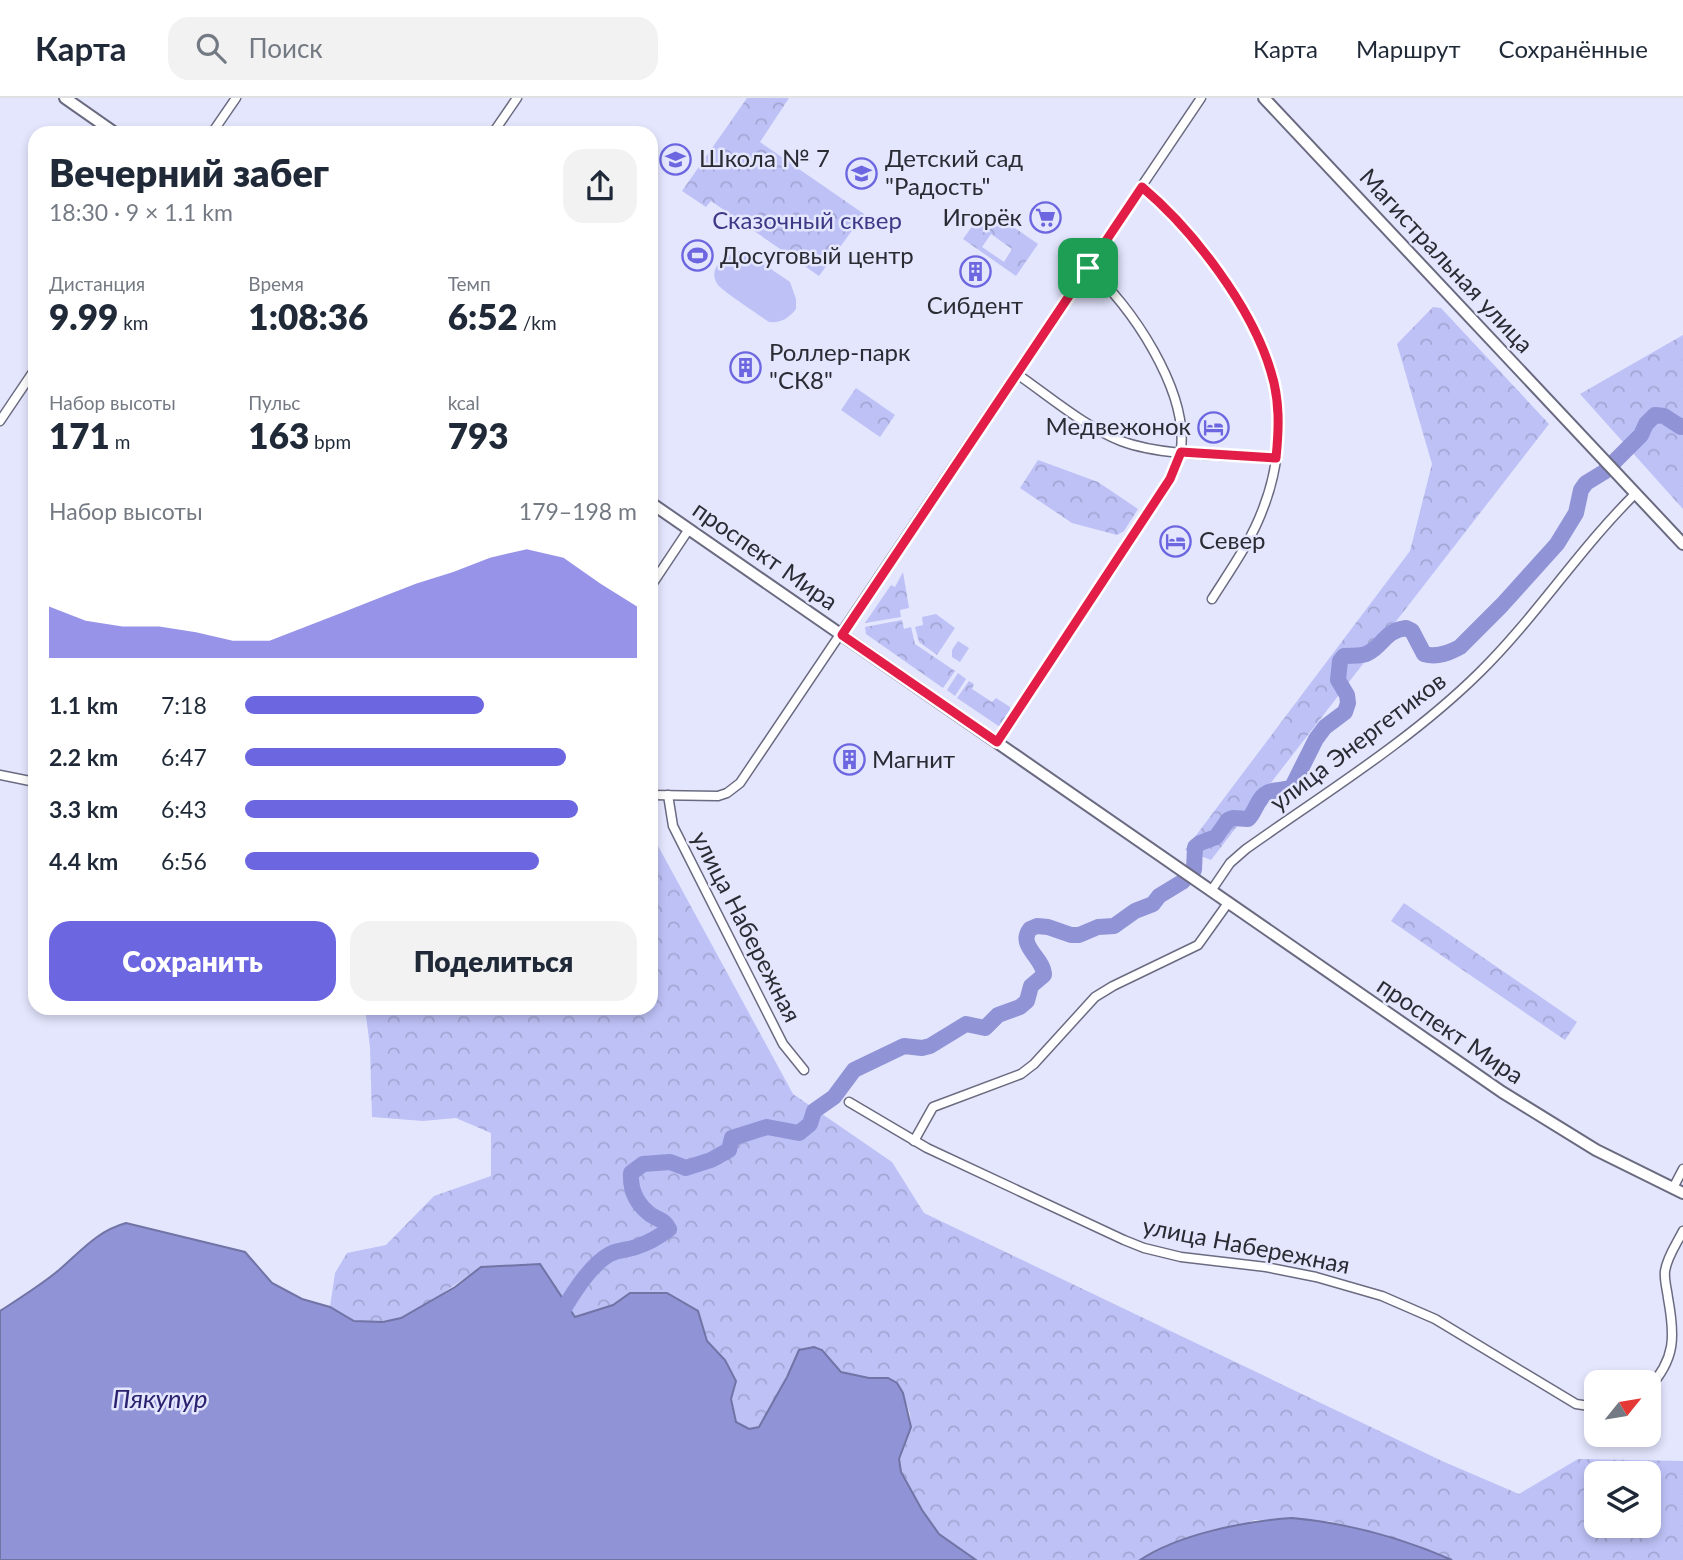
<!DOCTYPE html>
<html lang="ru">
<meta charset="utf-8">
<style>
:root{--surface:#fff;--page:#f2f2f3;--text:#1f2937;--muted:#747a83;--line:#e0e1e3;--accent:#6c66e0}
body{margin:0;font-family:Lato,sans-serif;background:var(--page);color:var(--text);height:100vh;display:flex;flex-direction:column;font-size:26px;white-space:nowrap}
*{box-sizing:border-box;margin:0}
p{font-size:23px;color:var(--muted)}
.icon{flex:none;width:38px;height:38px;fill:none;stroke:currentColor;stroke-width:2;stroke-linecap:round;stroke-linejoin:round}
.map{position:relative;flex:1;overflow:hidden}
.drawer{position:absolute;left:28px;top:28px;width:630px;height:889px;display:flex;flex-direction:column;background:var(--surface);border-radius:21px;box-shadow:0 4px 10px #0003}
.drawer>*{flex:none}
.needle{width:46px;rotate:60deg}
.fabs{position:absolute;left:1584px;top:1272px;display:grid;gap:14px}
.fabs a{display:grid;place-items:center;width:77px;height:77px;border-radius:14px;background:var(--surface);box-shadow:0 4px 10px #0003;font-size:35px}
.pin{position:absolute;display:grid;place-items:center;width:60px;height:60px;color:#fff;margin:-30px;border-radius:14px;box-shadow:0 4px 10px #0006}
.round{display:grid;place-items:center;flex:none;width:74px;height:74px;border-radius:21px;background:var(--page)}
.headline{display:flex;align-items:center;justify-content:space-between;height:119px;padding:0 21px}
h1{font-size:38px;font-weight:800;line-height:52px}
.figures{display:grid;grid-template-columns:repeat(3,1fr);gap:10px;height:119px;padding:7px 21px}
.figures div{display:grid;align-content:center}
.figures b{font-size:35px;font-weight:800}
.figures small{font-size:19px;font-weight:400}
.figures p{font-size:19px}
.chart{height:196px;padding:14px 21px}
.chart p{display:flex;justify-content:space-between}
.chart svg{width:100%;height:126px;margin-top:7px;fill:var(--accent);opacity:.7}
.cta{display:flex;gap:14px;margin-top:auto;padding:14px 21px}
.cta a{flex:1;height:80px;border-radius:21px;background:var(--accent);color:#fff;font-size:28px;font-weight:800;line-height:80px;text-align:center}
.cta a+a{background:var(--page);color:var(--text)}
ul{padding:0 21px;list-style:none;font-size:23px}
li{display:grid;grid-template-columns:112px 84px 1fr;align-items:center;height:52px}
li i{height:18px;border-radius:9px;background:var(--accent)}
header{display:flex;align-items:center;gap:42px;box-sizing:border-box;height:98px;padding:0 35px;background:var(--surface);border-bottom:2px solid var(--line)}
header strong{font-size:33px}
nav{display:flex;gap:38px;margin-inline-start:auto;font-size:24px}
.search{width:490px;height:63px;background:var(--page);display:flex;align-items:center;gap:18px;box-sizing:border-box;padding:0 24px;border-radius:21px;color:var(--muted);font-size:26px}
.map>svg:first-child{display:block}
.green{fill:#bdc1f6}
.forest{fill:url(#forest-crowns);fill-rule:evenodd}
.water{fill:#9093d6;stroke:#7174a5;stroke-width:2}
.lines{fill:none;stroke-linecap:round;stroke-linejoin:round}
.river{stroke:#9093d6;stroke-width:16}
.minor-casing{stroke:#6a6b80;stroke-width:11}
.secondary-casing{stroke:#6a6b80;stroke-width:14}
.minor{stroke:#fff;stroke-width:8}
.secondary{stroke:#fff;stroke-width:10}
.route-casing{stroke:#fff;stroke-width:14}
.route{stroke:#e11d48;stroke-width:9}
.labels{text-anchor:middle;stroke-width:5;stroke-linejoin:round;paint-order:stroke}
.poi-label{font-size:24px;fill:#2a2b33;stroke:#e4e6fe;text-anchor:start}
.park-label{font-size:24px;fill:#3e3987;stroke:#e4e6fe}
.street-label{font-size:24px;fill:#2a2b33;stroke:#e4e6fe}
.water-label{font-size:26px;font-style:italic;fill:#2b226f;stroke:#e4e6fe}
</style>
<header>
<strong>Карта</strong>
<div class="search"><svg class="icon" aria-label="search" viewBox="0 0 24 24"><circle cx="10" cy="10" r="6"/><path d="M15 15l6 6"/></svg>Поиск</div>
<nav><a>Карта</a><a>Маршрут</a><a>Сохранённые</a></nav>
</header>
<div class="map">
<svg width="1683" height="1462" viewBox="0 0 1683 1462">
<defs>
<pattern id="forest-crowns" width="20" height="18" patternUnits="userSpaceOnUse" patternTransform="scale(1.75)"><rect width="20" height="18" fill="#bdc1f6"/><path d="M2 6a3 3 0 1 1 6 0M12 15a3 3 0 1 1 6 0" fill="none" stroke="#a3a6d3"/></pattern>
</defs>
<rect width="100%" height="100%" fill="#e4e6fe"/>
<g class="green">
<path d="M 743,152 L 790,184 L 796,201 L 796,211 C 788,221 781,225 769,224 C 759,217 724,194 718,187 C 705,168 729,156 743,152 Z"/>
<polygon points="958,543 969,550 960,564 952,559 952,552"/>
<polygon points="958,575 966,581 955,598 947,592"/>
</g>
<g class="forest">
<polygon points="747,0 789,0 760,44 864,116 819,178 711,103 706,109 682,93"/>
<path d="M 973,127 L 1012,128 L 1038,146 L 1016,178 L 963,141 ZM 991,136 L 1012,151 L 1004,164 L 982,149 Z"/>
<polygon points="1433,209 1441,210 1549,326 1211,762 1185,752 1410,453 1432,366 1397,246"/>
<polygon points="1683,237 1683,411 1580,296"/>
<polygon points="856,290 895,317 880,339 841,312"/>
<polygon points="1038,362 1098,384 1138,411 1124,433 1117,437 1072,425 1020,390"/>
<polygon points="903,474 909,510 900,512 901,519 865,525 891,487 895,489"/>
<polygon points="936,516 955,530 937,557 919,544 915,529 923,527 922,519"/>
<polygon points="902,522 904,531 911,529 915,546 955,573 943,590 866,536 865,529"/>
<polygon points="969,583 974,586 972,591 992,604 996,600 1010,609 1010,614 1000,629 957,600"/>
<path d="M 651,735 L 793,996 L 892,1064 L 924,1115 L 1442,1363 L 1519,1396 L 1578,1361 L 1683,1363 L 1683,1462 L 1452,1462 L 1376,1435 L 1329,1423 L 1255,1422 L 1166,1447 L 1140,1462 L 976,1462 L 939,1436 L 922,1412 L 901,1374 L 899,1361 L 911,1329 L 910,1316 L 903,1295 L 888,1280 C 852,1280 844,1281 822,1252 L 799,1252 L 769,1313 L 759,1329 L 749,1331 L 736,1324 L 731,1301 L 736,1283 L 725,1262 L 707,1243 L 698,1214 L 630,1195 L 613,1207 L 574,1219 L 539,1166 L 481,1169 L 425,1207 L 401,1220 L 383,1224 L 354,1223 L 330,1209 L 335,1175 L 347,1155 L 386,1147 L 434,1098 L 491,1078 L 491,1035 L 456,1020 L 423,1023 L 372,1019 L 370,949 L 365,910 L 651,910 ZM 1596,1376 L 1648,1376 L 1648,1428 L 1596,1428 Z"/>
<polygon points="1404,805 1577,924 1565,942 1391,823"/>
</g>
<g class="water">
<path d="M 126,1125 L 245,1154 L 272,1185 L 302,1201 L 330,1209 L 354,1223 L 383,1224 L 401,1220 L 455,1189 L 481,1169 L 540,1166 L 575,1219 L 613,1207 L 630,1195 L 667,1195 L 698,1213 L 707,1243 L 725,1262 L 736,1283 L 731,1301 L 736,1324 L 749,1331 L 759,1329 L 787,1279 L 799,1252 L 814,1249 L 822,1252 L 841,1274 L 869,1280 L 888,1280 L 897,1285 L 903,1295 L 911,1329 L 899,1361 L 901,1374 L 922,1412 L 939,1436 L 976,1462 L 0,1462 L 0,1213 C 20,1200 41,1187 59,1172 C 81,1153 97,1133 126,1125 Z"/>
<path d="M 1292,1420 C 1347,1425 1402,1440 1452,1462 L 1140,1462 C 1179,1436 1246,1423 1292,1420 Z"/>
</g>
<g class="lines">
<path class="river" d="M 556,1224 C 568,1203 589,1167 610,1156 C 618,1152 627,1152 636,1149 C 648,1145 659,1139 669,1131 C 665,1122 659,1122 651,1117 C 636,1106 630,1092 631,1075 L 643,1066 L 670,1064 L 686,1070 L 711,1062 L 729,1052 L 732,1040 L 767,1029 L 799,1035 L 810,1026 L 814,1013 L 834,999 L 854,972 L 904,948 L 922,950 L 930,948 L 966,926 L 985,930 L 998,917 L 1020,909 L 1027,903 L 1031,888 L 1044,877 C 1044,860 1017,848 1030,831 L 1037,828 L 1048,829 L 1071,837 L 1079,837 L 1098,829 L 1114,828 L 1135,813 L 1153,806 L 1159,798 L 1182,784 L 1194,772 L 1195,749 L 1200,745 L 1216,739 L 1228,722 L 1233,720 L 1248,721 C 1256,714 1257,699 1269,694 C 1277,691 1284,693 1292,689 L 1316,641 L 1325,629 L 1345,614 L 1348,605 L 1347,597 L 1338,582 L 1340,563 L 1344,558 C 1352,557 1361,559 1368,555 C 1384,547 1384,533 1406,530 L 1412,533 L 1424,556 C 1437,560 1449,555 1460,549 L 1502,507 L 1557,446 L 1576,415 L 1581,392 L 1586,385 L 1604,374 L 1641,337 L 1646,326 L 1655,317 L 1664,318 L 1681,329 L 1683,328"/>
<defs>
<g id="minor">
<polyline points="212,35 236,0"/>
<polyline points="493,35 517,0"/>
<path d="M 1142,89 C 1197,136 1265,224 1276,297 C 1282,333 1277,374 1264,408 C 1252,442 1231,471 1212,501"/>
<path d="M 1017,276 C 1049,298 1085,329 1121,343 C 1164,359 1230,357 1276,360"/>
<polyline points="0,323 35,271"/>
<polyline points="651,488 689,431"/>
<path d="M 997,644 L 1170,381 C 1174,371 1180,362 1181,351 C 1188,293 1131,206 1088,170"/>
<polyline points="0,677 35,684"/>
<polyline points="651,697 718,698 727,695 740,685 1201,0"/>
<polyline points="668,697 673,728 783,946 804,972"/>
<path d="M 1211,793 L 1230,765 L 1246,751 C 1325,695 1410,643 1479,575 C 1536,519 1579,451 1636,395"/>
<polyline points="849,1004 927,1050 1124,1142 1144,1150 1181,1159 1266,1169 1316,1179 1382,1198 1435,1221 1576,1306 1596,1309"/>
<polyline points="914,1043 933,1009 1021,976 1034,966 1095,899 1113,888 1198,847 1228,805"/>
<polyline points="1673,1090 1683,1071"/>
<path d="M 1648,1291 C 1676,1261 1675,1238 1668,1200 C 1667,1191 1664,1182 1665,1173 C 1667,1159 1677,1145 1683,1133"/>
</g>
<g id="secondary">
<polyline points="65,0 115,35"/>
<polyline points="1264,0 1683,446"/>
<polyline points="651,405 1502,994 1596,1052 1683,1095"/>
</g>
</defs>
<use href="#minor" class="minor-casing"/>
<use href="#secondary" class="secondary-casing"/>
<use href="#minor" class="minor"/>
<use href="#secondary" class="secondary"/>
</g>
<g class="lines">
<defs>
<path id="route" d="M 1142,89 C 1193,132 1252,209 1271,274 C 1280,302 1279,331 1276,360 L 1181,354 L 1170,381 L 997,644 L 842,537 Z"/>
</defs>
<use href="#route" class="route-casing"/>
<use href="#route" class="route"/>
</g>
<defs>
<symbol id="school-ring" viewBox="-11 -11 22 22"><circle r="9.5" fill="#e4e6fe" stroke="#6c66e0" stroke-width="1.5"/><path d="M0-5L7-2L0 1L-7-2ZM-4 1L0 2.5L4 1V4Q0 6-4 4Z" fill="#6c66e0"/></symbol>
<symbol id="supermarket-ring" viewBox="-11 -11 22 22"><circle r="9.5" fill="#e4e6fe" stroke="#6c66e0" stroke-width="1.5"/><path d="M-6-5.5h2.5l.6 2H6L4.5 2H-2.5L-4.4-4H-6ZM-1.5 3.2a1.3 1.3 0 1 0 .1 0ZM3 3.2a1.3 1.3 0 1 0 .1 0Z" fill="#6c66e0"/></symbol>
<symbol id="stadium-ring" viewBox="-11 -11 22 22"><circle r="9.5" fill="#e4e6fe" stroke="#6c66e0" stroke-width="1.5"/><path d="M0-5a6.5 5 0 1 0 0 10a6.5 5 0 1 0 0-10ZM-3.5-1.8h7v3.6h-7Z" fill="#6c66e0"/></symbol>
<symbol id="building-ring" viewBox="-11 -11 22 22"><circle r="9.5" fill="#e4e6fe" stroke="#6c66e0" stroke-width="1.5"/><path d="M-4-6H4V6H1V3H-1V6H-4ZM-2.5-4.3h1.7v1.8h-1.7ZM.8-4.3h1.7v1.8H.8ZM-2.5-1h1.7V.8h-1.7ZM.8-1h1.7V.8H.8Z" fill="#6c66e0"/></symbol>
<symbol id="hotel-ring" viewBox="-11 -11 22 22"><circle r="9.5" fill="#e4e6fe" stroke="#6c66e0" stroke-width="1.5"/><path d="M-6-4.5h1.5V1H6V5H4.5V3h-9V5H-6ZM-4 0a1.8 1.8 0 1 1 3.6 0ZM.5 0V-2.5h3Q6-2.5 6 0Z" fill="#6c66e0"/></symbol>
</defs>
<g fill-rule="evenodd">
<use href="#school-ring" x="658" y="44" width="35" height="35"/>
<use href="#school-ring" x="844" y="58" width="35" height="35"/>
<use href="#supermarket-ring" x="1028" y="102" width="35" height="35"/>
<use href="#stadium-ring" x="680" y="140" width="35" height="35"/>
<use href="#building-ring" x="958" y="156" width="35" height="35"/>
<use href="#building-ring" x="728" y="252" width="35" height="35"/>
<use href="#hotel-ring" x="1196" y="312" width="35" height="35"/>
<use href="#hotel-ring" x="1158" y="426" width="35" height="35"/>
<use href="#building-ring" x="832" y="644" width="35" height="35"/>
</g>
<g class="labels">
<g class="poi-label">
<text x="699" y="69">Школа № 7</text>
<text x="885" y="69">Детский сад<tspan x="885" dy="28">"Радость"</tspan></text>
<text x="1022" y="128" text-anchor="end">Игорёк</text>
<text x="720" y="166">Досуговый центр</text>
<text x="975" y="216" text-anchor="middle">Сибдент</text>
<text x="769" y="263">Роллер-парк<tspan x="769" dy="28">"СК8"</tspan></text>
<text x="1191" y="337" text-anchor="end">Медвежонок</text>
<text x="1199" y="451">Север</text>
<text x="872" y="670">Магнит</text>
</g>
<g class="park-label">
<text x="807" y="131">Сказочный сквер</text>
</g>
<g class="street-label">
<text transform="translate(1446 163) rotate(47)" y="8">Магистральная улица</text>
<text transform="translate(765 458) rotate(35)" y="8">проспект Мира</text>
<text transform="translate(1358 644) rotate(-37)" y="8">улица Энергетиков</text>
<text transform="translate(746 829) rotate(63)" y="8">улица Набережная</text>
<text transform="translate(1450 933) rotate(34)" y="8">проспект Мира</text>
<text transform="translate(1246 1148) rotate(11)" y="8">улица Набережная</text>
</g>
<g class="water-label">
<text x="160" y="1310">Пякупур</text>
</g>
</g>
</svg>
<div class="fabs">
<a><svg class="needle" viewBox="-14 -14 28 28"><path d="M0-13l5 13h-10z" fill="#e53935"/><path d="M0 13l5-13h-10z" fill="#747a83"/></svg></a>
<a><svg class="icon" aria-label="layers" viewBox="0 0 24 24"><path d="M12 4l9 5-9 5-9-5zM3 14l9 5 9-5"/></svg></a>
</div>
<div class="pin" style="left:1088px;top:170px;background:#1e9e55"><svg class="icon" aria-label="arrive" viewBox="0 0 24 24"><path d="M6 21V4h12l-3 4 3 4H6"/></svg></div>
<section class="drawer">
<div class="headline"><div><h1>Вечерний забег</h1><p>18:30 · 9 × 1.1 km</p></div><a class="round"><svg class="icon" aria-label="share" viewBox="0 0 24 24"><path d="M12 15V3M7 8l5-5 5 5M5 13v7h14v-7"/></svg></a></div>
<div class="figures">
<div><p>Дистанция</p><b>9.99<small> km</small></b></div>
<div><p>Время</p><b>1:08:36</b></div>
<div><p>Темп</p><b>6:52<small> /km</small></b></div>
</div>
<div class="figures">
<div><p>Набор высоты</p><b>171<small> m</small></b></div>
<div><p>Пульс</p><b>163<small> bpm</small></b></div>
<div><p>kcal</p><b>793</b></div>
</div>
<div class="chart"><p><span>Набор высоты</span>179–198 m</p>
<svg viewBox="0 0 160 44" preserveAspectRatio="none"><path d="M0 44V26L10 31L20 33L30 33L40 35L50 38L60 38L70 33L80 28L90 23L100 18L110 14L120 9L130 6L140 9L150 18L160 26V44z"/></svg>
</div>
<ul>
<li><b>1.1 km</b>7:18<i style="width:61%"></i></li>
<li><b>2.2 km</b>6:47<i style="width:82%"></i></li>
<li><b>3.3 km</b>6:43<i style="width:85%"></i></li>
<li><b>4.4 km</b>6:56<i style="width:75%"></i></li>
</ul>
<div class="cta"><a>Сохранить</a><a>Поделиться</a></div>
</section>
</div>
